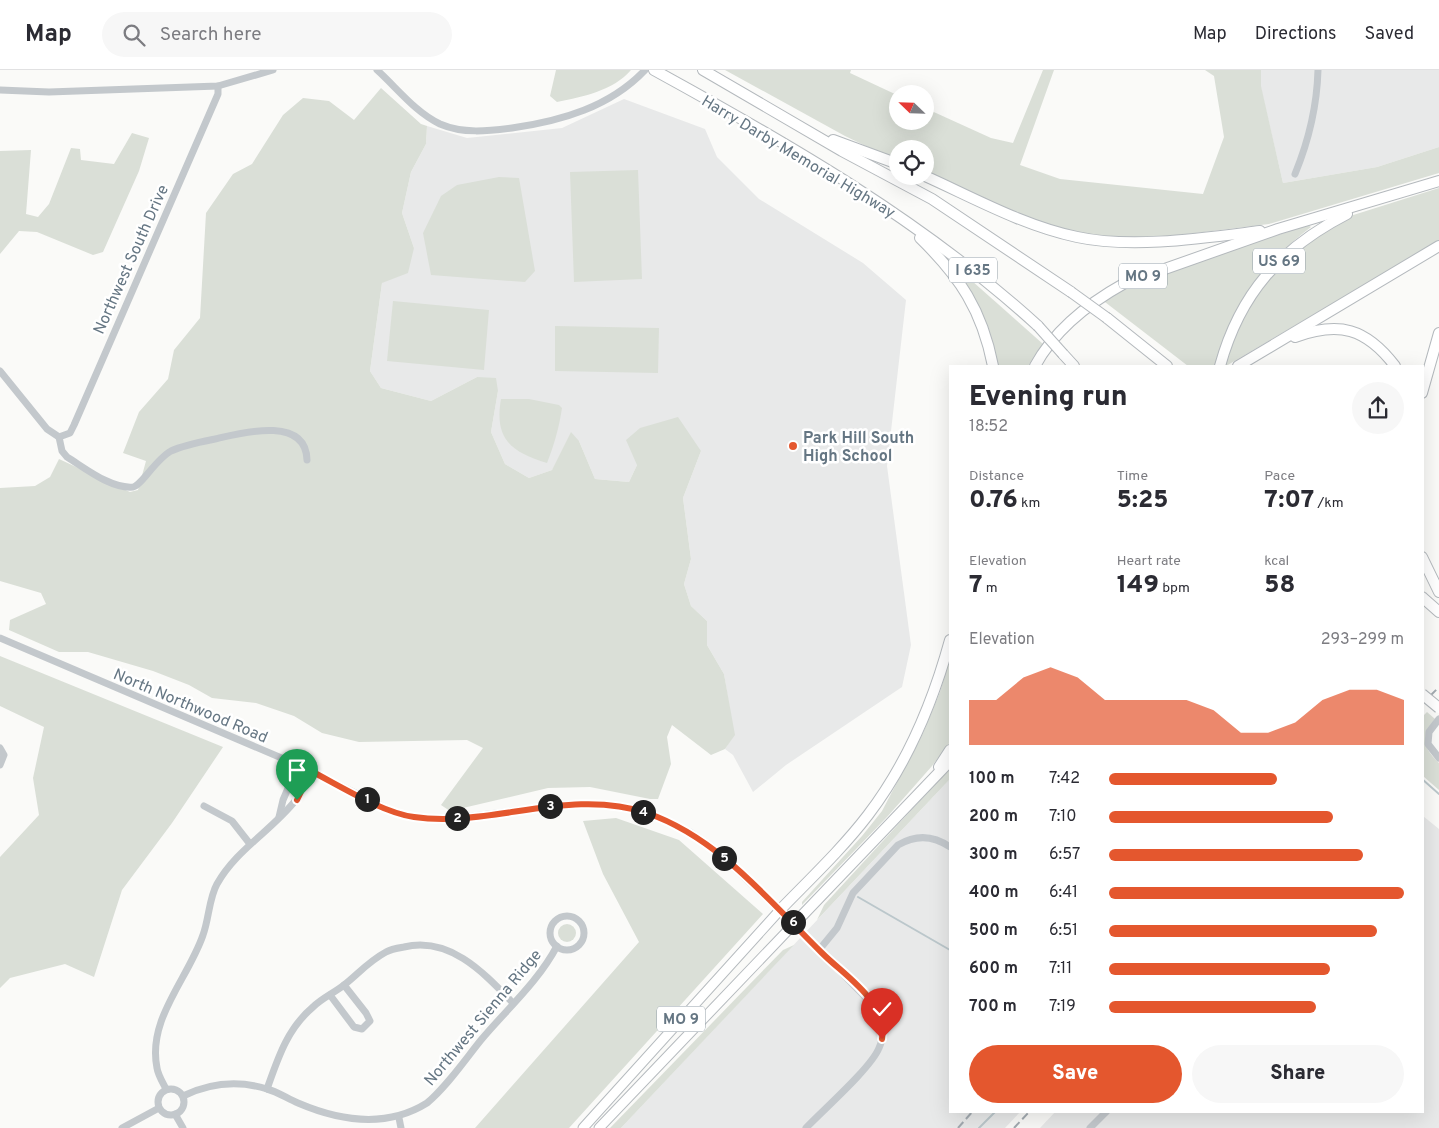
<!DOCTYPE html>
<meta charset="utf-8">
<style>
:root{--surface:#fff;--page:#f7f7f7;--text:#2b2b33;--muted:#7c7c81;--line:#e1e1e2;--accent:#e4572e}
body{margin:0;font-family:Overpass,sans-serif;background:var(--page);color:var(--text);height:100vh;display:flex;flex-direction:column;font-size:19px;white-space:nowrap}
*{box-sizing:border-box;margin:0}
p{font-size:16px;color:var(--muted)}
.icon{flex:none;width:28px;height:28px;fill:none;stroke:currentColor;stroke-width:2;stroke-linecap:round;stroke-linejoin:round}
.map{position:relative;flex:1;overflow:hidden}
.panel{position:absolute;left:949px;top:295px;width:475px;height:748px;display:flex;flex-direction:column;background:var(--surface);border-radius:0px;box-shadow:0 5px 20px #0002}
.panel>*{flex:none}
.needle{width:32px;rotate:293deg}
.controls{position:absolute;left:889px;top:15px;display:grid;gap:10px}
.controls a{display:grid;place-items:center;width:45px;height:45px;border-radius:50%;background:var(--surface);box-shadow:0 5px 20px #0002;font-size:25px}
.pin{position:absolute;display:grid;place-items:center;width:42px;height:42px;color:#fff;margin:-51px -21px;border-radius:50% 50% 50% 0;rotate:-45deg;box-shadow:0 0 5px #0007}
.pin .icon{rotate:45deg}
.km{position:absolute;width:25px;height:25px;margin:-12px;border-radius:50%;background:#222;color:#fff;font-size:14px;line-height:25px;text-align:center}
.round{display:grid;place-items:center;flex:none;width:52px;height:52px;border-radius:26px;background:var(--page)}
.headline{display:flex;align-items:center;justify-content:space-between;height:85px;padding:0 20px}
h1{font-size:28px;font-weight:800;line-height:38px}
.metrics{display:grid;grid-template-columns:repeat(3,1fr);gap:8px;height:85px;padding:5px 20px}
.metrics div{display:grid;align-content:center}
.metrics b{font-size:25px;font-weight:800}
.metrics small{font-size:14px;font-weight:400}
.metrics p{font-size:14px}
.chart{height:140px;padding:10px 20px}
.chart p{display:flex;justify-content:space-between}
.chart svg{width:100%;height:90px;margin-top:5px;fill:var(--accent);opacity:.7}
.action{display:flex;gap:10px;margin-top:auto;padding:10px 20px}
.action a{flex:1;height:58px;border-radius:30px;background:var(--accent);color:#fff;font-size:20px;font-weight:800;line-height:58px;text-align:center}
.action a+a{background:var(--page);color:var(--text)}
ul{padding:0 20px;list-style:none;font-size:16px}
li{display:grid;grid-template-columns:80px 60px 1fr;align-items:center;height:38px}
li i{height:12px;border-radius:6px;background:var(--accent)}
header{display:flex;align-items:center;gap:30px;box-sizing:border-box;height:70px;padding:0 25px;background:var(--surface);border-bottom:1px solid var(--line)}
header strong{font-size:24px}
nav{display:flex;gap:28px;margin-inline-start:auto;font-size:18px}
.search{width:350px;height:45px;background:var(--page);display:flex;align-items:center;gap:12px;box-sizing:border-box;padding:0 18px;border-radius:28px;color:var(--muted);font-size:19px}
.map>svg:first-child{display:block}
.built{fill:#e8e9e9}
.green{fill:#dadfd7}
.lines{fill:none;stroke-linecap:round;stroke-linejoin:round}
.stream{stroke:#bbc7cb;stroke-width:2}
.major-casing{stroke:#b5babe;stroke-width:11}
.highway-casing{stroke:#b4b9bd;stroke-width:12}
.minor{stroke:#c3c8cc;stroke-width:7}
.major{stroke:#fff;stroke-width:9}
.highway{stroke:#fff;stroke-width:10}
.rail{stroke:#a2aab0;stroke-width:2;stroke-dasharray:8 4;stroke-linecap:butt}
.highway-bridge-casing{stroke:#b4b9bd;stroke-width:12;stroke-linecap:butt}
.highway-bridge{stroke:#fff;stroke-width:10}
.route-casing{stroke:#fff;stroke-width:10}
.route{stroke:#e4572e;stroke-width:6}
.poi-dot{fill:#e4572e;stroke:#fff;stroke-width:2}
.labels{text-anchor:middle;stroke-width:5;stroke-linejoin:round;paint-order:stroke}
.shield{fill:#fff;stroke:#939fa8;stroke-width:1}
.shield-label{font-size:15px;font-weight:bold;fill:#657683}
.street-label{font-size:16px;fill:#657683;stroke:#fff}
.poi-label{font-size:16px;font-weight:bold;fill:#657683;stroke:#fff;text-anchor:start}
</style>
<header>
<strong>Map</strong>
<div class="search"><svg class="icon" aria-label="search" viewBox="0 0 24 24"><circle cx="10" cy="10" r="6"/><path d="M15 15l6 6"/></svg>Search here</div>
<nav><a>Map</a><a>Directions</a><a>Saved</a></nav>
</header>
<div class="map">
<svg width="1439" height="1058" viewBox="0 0 1439 1058">
<rect width="100%" height="100%" fill="#fafaf8"/>
<g class="built">
<polygon points="1261,0 1439,0 1439,77 1377,97 1283,113 1260,14"/>
<polygon points="624,29 705,59 717,87 759,129 863,193 906,230 887,396 911,575 902,617 786,695 753,722 733,685 725,679 734,665 724,604 707,575 707,551 691,536 684,514 691,489 683,428 701,381 637,395 629,412 595,409 579,371 552,400 529,408 505,394 491,362 498,321 477,307 431,331 381,318 370,301 382,213 414,178 402,143 411,102 426,74 427,56 467,68 562,58"/>
<polygon points="950,709 950,1041 1021,1041 1005,1058 621,1058"/>
<polygon points="1423,746 1439,759 1439,1058 1040,1058 1056,1041 1422,1041"/>
</g>
<g class="green">
<path d="M 556,0 L 631,0 C 613,21 582,27 557,32 L 550,26 Z"/>
<polygon points="725,0 851,0 850,3 897,25 898,51 925,51 925,38 991,68 1013,73 1043,0 1054,0 1020,95 1060,109 1203,124 1224,67 1214,6 1205,0 1261,0 1261,16 1283,113 1377,97 1439,77 1439,103 1269,154 1147,169 1109,169 1038,153 925,103 925,79 898,79 897,91 845,66"/>
<polygon points="381,18 421,54 427,56 426,74 411,102 402,143 414,178 408,203 382,213 370,301 381,318 431,331 477,307 496,308 498,321 491,362 505,394 529,408 552,400 571,362 579,371 595,409 629,412 637,395 626,370 640,358 678,347 701,381 683,428 691,489 684,514 691,536 707,551 707,575 724,604 735,665 725,679 711,685 672,655 667,667 671,694 658,729 650,729 590,717 548,718 450,741 441,735 483,678 467,670 359,672 322,663 294,646 256,633 212,628 189,615 153,601 88,582 59,582 9,560 10,550 46,534 41,523 0,511 0,418 35,416 50,407 59,389 130,422 138,420 146,391 123,383 139,342 168,309 174,280 200,248 206,143 233,104 252,94 283,45 303,28 329,31 354,50"/>
<polygon points="132,63 149,68 139,101 103,182 93,185 37,162 19,161 0,184 0,81 31,80 26,144 38,147 49,134 71,78 80,79 81,90 114,94"/>
<polygon points="638,100 642,209 574,212 570,102"/>
<polygon points="499,107 519,108 535,201 525,212 431,205 423,163 441,126 457,115"/>
<polygon points="1439,118 1439,171 1226,296 1220,296 1250,233 1290,184 1347,147"/>
<path d="M 1308,155 L 1311,157 C 1258,198 1236,233 1216,296 L 1188,296 L 1101,229 L 1140,210 Z"/>
<polygon points="954,195 1043,274 1028,296 996,296 952,197"/>
<polygon points="393,231 489,240 484,300 387,291"/>
<polygon points="555,256 659,258 658,303 555,301"/>
<path d="M 501,329 L 529,329 L 559,335 L 562,338 C 559,358 554,375 547,393 C 511,382 494,369 501,329 Z"/>
<polygon points="0,586 223,677 172,753 122,820 94,907 65,894 10,908 0,918 0,787 39,745 33,708 44,657 0,636"/>
<polygon points="950,588 950,672 932,696 887,747 802,835 802,832 862,766 882,741 923,663 940,622"/>
<path d="M 1427,642 L 1435,649 C 1421,667 1422,677 1439,693 L 1439,720 L 1423,706 L 1422,647 Z"/>
<polygon points="950,698 950,709 817,850 824,835"/>
<polygon points="616,748 679,770 763,844 569,1058 475,1058 639,872 603,804 583,751"/>
<circle cx="567" cy="863" r="9"/>
<polygon points="794,875 621,1058 610,1058 783,880"/>
</g>
<g class="lines">
<g class="stream">
<polyline points="1422,709 1439,724"/>
<polyline points="858,827 950,880"/>
<polyline points="979,1058 996,1041"/>
</g>
<defs>
<g id="major">
<polyline points="583,1058 780,840"/>
<polyline points="599,1058 794,854"/>
</g>
<g id="highway">
<path d="M 654,0 C 789,74 923,151 1038,256"/>
<polyline points="703,0 842,81 932,129 1071,222"/>
<polyline points="833,70 898,94"/>
<path d="M 925,106 C 974,128 1024,156 1077,167 C 1132,179 1204,168 1260,161"/>
<path d="M 920,168 C 960,207 982,240 993,296"/>
<polyline points="1107,248 1167,296"/>
<path d="M 1295,267 C 1339,251 1366,258 1395,296"/>
<polyline points="1063,284 1074,296"/>
<path d="M 1035,296 C 1055,259 1089,233 1125,213 L 1278,159 L 1439,111"/>
<path d="M 1220,296 C 1240,223 1281,178 1347,144"/>
<polyline points="1238,296 1439,176"/>
<polyline points="1422,323 1439,263"/>
<polyline points="1422,487 1439,522"/>
<polyline points="1422,527 1439,542"/>
<polyline points="939,697 950,680"/>
<path d="M 780,840 C 810,809 842,779 868,745 C 907,694 933,632 950,570"/>
<polyline points="794,854 950,691"/>
</g>
</defs>
<use href="#major" class="major-casing"/>
<use href="#highway" class="highway-casing"/>
<g class="minor">
<path d="M 377,0 C 397,18 415,42 440,54 C 463,64 488,61 512,58 C 561,51 610,37 645,0"/>
<polyline points="0,20 49,22 218,16 273,0"/>
<path d="M 1295,104 C 1309,70 1317,36 1318,0"/>
<polyline points="0,301 47,359 59,367"/>
<polyline points="59,367 70,363 74,355 218,24 218,16"/>
<path d="M 59,367 L 62,381 L 67,387 C 85,398 111,419 133,417 C 141,416 156,389 171,381 C 184,375 200,372 215,369 C 241,363 306,345 307,390"/>
<path d="M 0,568 L 298,695 L 388,739 L 412,747 L 441,750 L 569,734 L 613,735 L 646,743 L 690,762 L 712,777 L 794,854 L 878,940 C 883,952 885,965 879,978 C 871,998 823,1040 806,1058"/>
<polyline points="1439,649 1429,662 1428,674 1439,688"/>
<polyline points="0,678 4,685 0,695"/>
<polyline points="204,736 232,751 250,774"/>
<polyline points="279,747 283,730 298,695"/>
<circle cx="567" cy="863" r="17"/>
<path d="M 819,880 L 837,858 L 853,823 L 898,775 C 915,765 933,765 950,777"/>
<polyline points="330,925 354,957 362,959 370,951 366,943 344,915"/>
<circle cx="171" cy="1032" r="13"/>
<path d="M 166,1019 C 163,1013 158,1005 157,998 C 147,949 188,909 203,865 C 209,849 209,828 217,814 C 236,780 271,761 295,731 C 302,723 304,711 311,701"/>
<path d="M 267,1019 C 278,988 287,959 313,937 C 322,928 334,923 344,915 C 358,904 369,891 386,882 C 391,879 398,878 404,877 C 450,866 484,903 513,933"/>
<path d="M 183,1026 C 210,1013 238,1010 267,1019 C 278,1022 288,1029 298,1033 C 340,1051 387,1058 427,1033 C 448,1015 464,991 481,970 C 507,939 538,912 557,876"/>
<polyline points="175,1044 183,1058"/>
<polyline points="399,1048 401,1058"/>
<polyline points="122,1058 159,1038"/>
<polyline points="1090,1058 1107,1041"/>
</g>
<use href="#major" class="major"/>
<use href="#highway" class="highway"/>
<g class="rail">
<polyline points="1422,634 1439,617"/>
<polyline points="958,1058 973,1041"/>
<polyline points="1014,1058 1030,1041"/>
</g>
<defs>
<g id="highway-bridge">
<polyline points="1071,222 1107,248"/>
<polyline points="1038,256 1063,284"/>
<polyline points="1422,624 1439,638"/>
</g>
</defs>
<use href="#highway-bridge" class="highway-bridge-casing"/>
<use href="#highway-bridge" class="highway-bridge"/>
</g>
<g class="lines">
<defs>
<path id="route" d="M 297,730 L 311,701 C 340,716 383,743 414,747 C 491,758 569,717 647,743 C 719,768 769,831 822,883 C 846,907 887,931 882,969"/>
</defs>
<use href="#route" class="route-casing"/>
<use href="#route" class="route"/>
</g>
<circle class="poi-dot" cx="793" cy="376" r="5"/>
<g class="labels">
<g class="shield">
<rect x="1253" y="178.5" width="52" height="25" rx="4"/>
<rect x="949" y="187.5" width="48" height="25" rx="4"/>
<rect x="1119" y="193.5" width="48" height="25" rx="4"/>
<rect x="657" y="936.5" width="48" height="25" rx="4"/>
</g>
<g class="shield-label">
<text x="1279" y="196">US 69</text>
<text x="973" y="205">I 635</text>
<text x="1143" y="211">MO 9</text>
<text x="681" y="954">MO 9</text>
</g>
<g class="street-label">
<text transform="translate(799 86) rotate(31)" y="6">Harry Darby Memorial Highway</text>
<text transform="translate(130 189) rotate(-66)" y="6">Northwest South Drive</text>
<text transform="translate(191 635) rotate(23)" y="6">North Northwood Road</text>
<text transform="translate(482 947) rotate(-50)" y="6">Northwest Sienna Ridge</text>
</g>
<g class="poi-label">
<text x="803" y="373">Park Hill South<tspan x="803" dy="18">High School</tspan></text>
</g>
</g>
</svg>
<div class="controls">
<a><svg class="needle" viewBox="-14 -14 28 28"><path d="M0-13l5 13h-10z" fill="#e53935"/><path d="M0 13l5-13h-10z" fill="#7c7c81"/></svg></a>
<a><svg class="icon" aria-label="locate" viewBox="0 0 24 24"><circle cx="12" cy="12" r="6"/><path d="M12 2v4M12 18v4M2 12h4M18 12h4"/></svg></a>
</div>
<div class="pin" style="left:297px;top:730px;background:#1e9e55"><svg class="icon" aria-label="arrive" viewBox="0 0 24 24"><path d="M6 21V4h12l-3 4 3 4H6"/></svg></div>
<div class="pin" style="left:882px;top:969px;background:#d93025"><svg class="icon" aria-label="check" viewBox="0 0 24 24"><path d="M5 12l5 5 9-10"/></svg></div>
<b class="km" style="left:367px;top:729px">1</b>
<b class="km" style="left:457px;top:748px">2</b>
<b class="km" style="left:550px;top:736px">3</b>
<b class="km" style="left:643px;top:742px">4</b>
<b class="km" style="left:724px;top:788px">5</b>
<b class="km" style="left:793px;top:852px">6</b>
<section class="panel">
<div class="headline"><div><h1>Evening run</h1><p>18:52</p></div><a class="round"><svg class="icon" aria-label="share" viewBox="0 0 24 24"><path d="M12 15V3M7 8l5-5 5 5M5 13v7h14v-7"/></svg></a></div>
<div class="metrics">
<div><p>Distance</p><b>0.76<small> km</small></b></div>
<div><p>Time</p><b>5:25</b></div>
<div><p>Pace</p><b>7:07<small> /km</small></b></div>
</div>
<div class="metrics">
<div><p>Elevation</p><b>7<small> m</small></b></div>
<div><p>Heart rate</p><b>149<small> bpm</small></b></div>
<div><p>kcal</p><b>58</b></div>
</div>
<div class="chart"><p><span>Elevation</span>293–299 m</p>
<svg viewBox="0 0 160 44" preserveAspectRatio="none"><path d="M0 44V22L10 22L20 11L30 6L40 11L50 22L60 22L70 22L80 22L90 27L100 38L110 38L120 33L130 22L140 17L150 17L160 22V44z"/></svg>
</div>
<ul>
<li><b>100 m</b>7:42<i style="width:57%"></i></li>
<li><b>200 m</b>7:10<i style="width:76%"></i></li>
<li><b>300 m</b>6:57<i style="width:86%"></i></li>
<li><b>400 m</b>6:41<i style="width:100%"></i></li>
<li><b>500 m</b>6:51<i style="width:91%"></i></li>
<li><b>600 m</b>7:11<i style="width:75%"></i></li>
<li><b>700 m</b>7:19<i style="width:70%"></i></li>
</ul>
<div class="action"><a>Save</a><a>Share</a></div>
</section>
</div>
